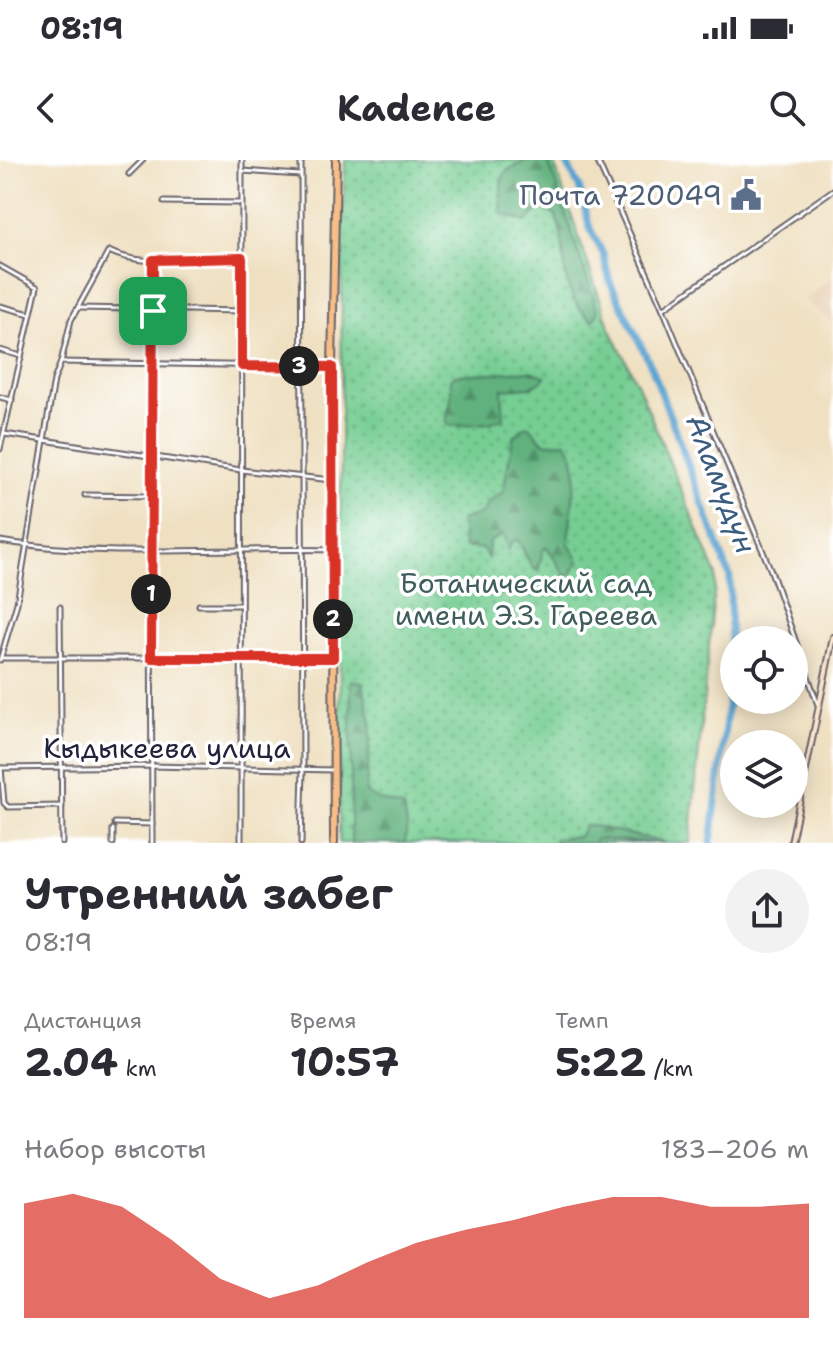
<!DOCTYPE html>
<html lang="ru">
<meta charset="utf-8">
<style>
:root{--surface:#fff;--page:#f2f2f3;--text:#2b2b33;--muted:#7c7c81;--accent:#d93025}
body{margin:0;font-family:"Shantell Sans",sans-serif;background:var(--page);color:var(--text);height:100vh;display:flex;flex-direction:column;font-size:30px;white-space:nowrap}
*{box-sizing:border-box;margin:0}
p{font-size:26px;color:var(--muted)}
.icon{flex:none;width:44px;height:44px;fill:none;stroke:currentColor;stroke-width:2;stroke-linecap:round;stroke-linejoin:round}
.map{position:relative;height:683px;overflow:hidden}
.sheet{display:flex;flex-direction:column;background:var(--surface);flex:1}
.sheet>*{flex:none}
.buttons{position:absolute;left:720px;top:466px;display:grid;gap:16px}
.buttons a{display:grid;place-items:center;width:88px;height:88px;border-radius:50%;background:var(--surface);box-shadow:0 4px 20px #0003;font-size:40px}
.pin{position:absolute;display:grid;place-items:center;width:68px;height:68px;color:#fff;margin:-34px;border-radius:16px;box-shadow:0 4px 12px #0006}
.km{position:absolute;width:40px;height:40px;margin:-20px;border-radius:50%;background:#222;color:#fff;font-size:22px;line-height:40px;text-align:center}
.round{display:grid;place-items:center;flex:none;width:84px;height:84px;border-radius:42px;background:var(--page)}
.summary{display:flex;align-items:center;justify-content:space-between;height:136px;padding:0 24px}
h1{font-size:44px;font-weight:700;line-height:60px}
.figures{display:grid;grid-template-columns:repeat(3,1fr);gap:12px;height:136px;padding:8px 24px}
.figures div{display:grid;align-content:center}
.figures b{font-size:40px;font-weight:700}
.figures small{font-size:22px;font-weight:400}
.figures p{font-size:22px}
.chart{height:224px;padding:16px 24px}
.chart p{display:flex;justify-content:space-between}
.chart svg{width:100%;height:144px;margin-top:8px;fill:var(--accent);opacity:.7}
.status{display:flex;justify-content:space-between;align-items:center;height:56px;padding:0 40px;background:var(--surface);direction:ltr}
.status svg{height:22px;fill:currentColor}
header{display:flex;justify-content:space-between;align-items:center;height:104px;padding:0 24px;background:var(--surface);font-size:36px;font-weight:700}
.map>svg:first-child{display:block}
.built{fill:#e9d3b8}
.green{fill:url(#green-dots);stroke:#4c7867;stroke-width:2}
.forest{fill:url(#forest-firs);stroke:#416a5c;stroke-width:2}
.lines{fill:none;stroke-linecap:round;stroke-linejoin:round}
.river{stroke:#59a2d0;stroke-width:7}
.minor-casing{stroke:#6a646a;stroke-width:7}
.secondary-casing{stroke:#6a646a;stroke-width:8}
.primary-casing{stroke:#6a646a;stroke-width:10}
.minor{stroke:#fff;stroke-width:3}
.secondary{stroke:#fce5cf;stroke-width:4}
.primary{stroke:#f7be87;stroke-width:6}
.route-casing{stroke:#fff;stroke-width:16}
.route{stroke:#d93025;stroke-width:10}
.labels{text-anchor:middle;stroke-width:7;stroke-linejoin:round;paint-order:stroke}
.service-label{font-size:28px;fill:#4e5e75;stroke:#fff;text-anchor:end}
.park-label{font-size:28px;fill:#3f5e5a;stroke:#fff}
.street-label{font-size:28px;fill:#22223b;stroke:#fff}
.water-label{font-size:30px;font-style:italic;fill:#3b5c7e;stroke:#fff}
</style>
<div class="status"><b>08:19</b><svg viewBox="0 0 49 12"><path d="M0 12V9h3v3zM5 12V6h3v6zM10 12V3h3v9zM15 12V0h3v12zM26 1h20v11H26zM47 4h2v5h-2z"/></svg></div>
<header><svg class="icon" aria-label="back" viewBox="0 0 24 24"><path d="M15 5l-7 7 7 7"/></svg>Kadence<svg class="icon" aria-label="search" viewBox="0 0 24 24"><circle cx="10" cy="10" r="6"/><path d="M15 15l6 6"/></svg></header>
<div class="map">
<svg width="833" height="683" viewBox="0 0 833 683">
<defs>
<pattern id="green-dots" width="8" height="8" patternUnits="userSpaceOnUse" patternTransform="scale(2)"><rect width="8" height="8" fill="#76ce93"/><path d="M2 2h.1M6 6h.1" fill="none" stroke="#60a779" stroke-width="1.8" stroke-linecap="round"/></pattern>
<pattern id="forest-firs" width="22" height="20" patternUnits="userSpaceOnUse" patternTransform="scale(2)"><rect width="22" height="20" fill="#60b17d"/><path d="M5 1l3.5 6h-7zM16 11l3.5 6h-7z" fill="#4f9068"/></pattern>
</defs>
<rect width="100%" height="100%" fill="#fff"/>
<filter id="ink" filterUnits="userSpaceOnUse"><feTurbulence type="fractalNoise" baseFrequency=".0125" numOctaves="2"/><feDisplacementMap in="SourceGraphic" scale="16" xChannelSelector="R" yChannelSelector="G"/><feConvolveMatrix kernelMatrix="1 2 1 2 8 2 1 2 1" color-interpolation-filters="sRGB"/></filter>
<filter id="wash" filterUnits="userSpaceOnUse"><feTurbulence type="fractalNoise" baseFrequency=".006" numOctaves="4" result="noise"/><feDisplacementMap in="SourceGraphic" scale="32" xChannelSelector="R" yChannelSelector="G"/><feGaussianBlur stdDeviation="1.8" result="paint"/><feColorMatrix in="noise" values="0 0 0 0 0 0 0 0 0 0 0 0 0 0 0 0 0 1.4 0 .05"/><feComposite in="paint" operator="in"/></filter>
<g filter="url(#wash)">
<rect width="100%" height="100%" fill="#efe0c1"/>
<polygon class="built" points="833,118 833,163 804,139"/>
<polygon class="green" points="345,0 553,0 609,166 638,225 716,414 690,683 339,683 342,85"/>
<g class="forest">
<path d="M 525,0 L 548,0 L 598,152 L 593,161 C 553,130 571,94 556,56 L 542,47 L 526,62 L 501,53 C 503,42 497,19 507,11 C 514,6 519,7 525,0 Z"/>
<polygon points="530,211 545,216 543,220 530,227 502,229 504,261 499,259 490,263 450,266 446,261 451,240 451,219 455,215"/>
<polygon points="529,266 544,283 566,282 572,292 576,314 568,382 579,401 570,415 565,415 547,387 543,390 538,411 533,409 518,380 513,381 508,390 503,374 489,382 488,398 483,389 464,387 461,360 481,354 489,341 503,332 513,278 524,267"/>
<path d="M 351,520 L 363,523 L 371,564 L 366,632 C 377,642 390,642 404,648 L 407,665 L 405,683 L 351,683 Z"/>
<polygon points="589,665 667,683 596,679 595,683 556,683 554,679 580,676 584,666"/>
</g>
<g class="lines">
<polyline class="river" points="565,0 579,27 590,68 603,94 610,122 652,208 730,417 731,519 711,683"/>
</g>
</g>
<g filter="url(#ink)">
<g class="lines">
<defs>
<g id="minor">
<polyline points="301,0 303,609 301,683"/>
<polyline points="597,0 663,149 771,411 818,545"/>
<polyline points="242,11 300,15"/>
<polyline points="129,14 143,0"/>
<polyline points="164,42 240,43"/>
<polyline points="0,106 37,127 0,289"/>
<polyline points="0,146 30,154"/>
<polyline points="78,148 242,151"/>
<polyline points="663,149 833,30"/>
<polyline points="0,190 21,196"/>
<polyline points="61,202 332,207"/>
<polyline points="0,237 12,240"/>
<polyline points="4,274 241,310 332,320"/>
<polyline points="150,296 153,100"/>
<polyline points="85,335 152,336"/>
<path d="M 0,381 C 109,399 222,387 332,390"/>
<polyline points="199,445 240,445"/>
<polyline points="60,447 62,683"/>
<polyline points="1,498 333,498"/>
<path d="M 0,500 L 17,443 L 54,220 L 61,202 L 71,160 L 109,91 C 141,108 204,99 240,98"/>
<polyline points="0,608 151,606 334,610"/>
<polyline points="1,608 4,643 8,647 62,646"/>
<polyline points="115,663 152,664"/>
<polyline points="113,683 113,669"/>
<polyline points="152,683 151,390 153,298"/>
<polyline points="241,683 242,0"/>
</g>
<polyline id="secondary" points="791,683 833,477"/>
<polyline id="primary" points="334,683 332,207 336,0"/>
</defs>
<use href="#minor" class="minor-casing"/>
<use href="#secondary" class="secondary-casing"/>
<use href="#primary" class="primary-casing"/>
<use href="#minor" class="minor"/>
<use href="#secondary" class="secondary"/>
<use href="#primary" class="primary"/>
</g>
</g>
<g class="lines" filter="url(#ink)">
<defs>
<polygon id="route" points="242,98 242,206 332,207 333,498 151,498 153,100"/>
</defs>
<use href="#route" class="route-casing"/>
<use href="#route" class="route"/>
</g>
<defs>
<symbol id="civic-bare" viewBox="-9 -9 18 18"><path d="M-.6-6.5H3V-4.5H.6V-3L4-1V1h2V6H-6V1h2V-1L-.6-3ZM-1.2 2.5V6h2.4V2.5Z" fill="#5c6f8a" stroke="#fff" stroke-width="2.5" paint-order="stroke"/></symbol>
</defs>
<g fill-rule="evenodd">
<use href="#civic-bare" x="724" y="13" width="44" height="44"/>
</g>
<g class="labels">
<g class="service-label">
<text x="722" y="45">Почта 720049</text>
</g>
<g class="park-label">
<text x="526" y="433">Ботанический сад<tspan x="526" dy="32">имени Э.З. Гареева</tspan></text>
</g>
<g class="street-label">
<text x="167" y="598">Кыдыкеева улица</text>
</g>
<g class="water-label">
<text transform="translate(721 324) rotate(69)" y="10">Аламүдүн</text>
</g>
</g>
</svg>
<div class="buttons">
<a><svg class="icon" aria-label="locate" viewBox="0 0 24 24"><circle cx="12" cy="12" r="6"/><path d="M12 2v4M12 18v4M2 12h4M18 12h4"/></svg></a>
<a><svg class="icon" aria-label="layers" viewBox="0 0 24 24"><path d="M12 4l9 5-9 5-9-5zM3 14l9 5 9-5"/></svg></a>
</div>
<div class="pin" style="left:153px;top:151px;background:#1e9e55"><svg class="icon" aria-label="arrive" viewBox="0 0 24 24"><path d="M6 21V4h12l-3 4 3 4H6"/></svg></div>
<b class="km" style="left:151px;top:434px">1</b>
<b class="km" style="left:333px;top:459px">2</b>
<b class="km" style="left:299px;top:206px">3</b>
</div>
<section class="sheet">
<div class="summary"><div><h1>Утренний забег</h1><p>08:19</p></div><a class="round"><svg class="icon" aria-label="share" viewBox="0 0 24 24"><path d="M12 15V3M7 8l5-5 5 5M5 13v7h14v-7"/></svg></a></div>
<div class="figures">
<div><p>Дистанция</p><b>2.04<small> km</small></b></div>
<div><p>Время</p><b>10:57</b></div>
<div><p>Темп</p><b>5:22<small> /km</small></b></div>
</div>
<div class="chart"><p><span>Набор высоты</span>183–206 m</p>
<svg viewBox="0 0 160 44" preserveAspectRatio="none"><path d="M0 44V9L10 6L20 10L30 20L40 32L50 38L60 34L70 27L80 21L90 17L100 14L110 10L120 7L130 7L140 10L150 10L160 9V44z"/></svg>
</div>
</section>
